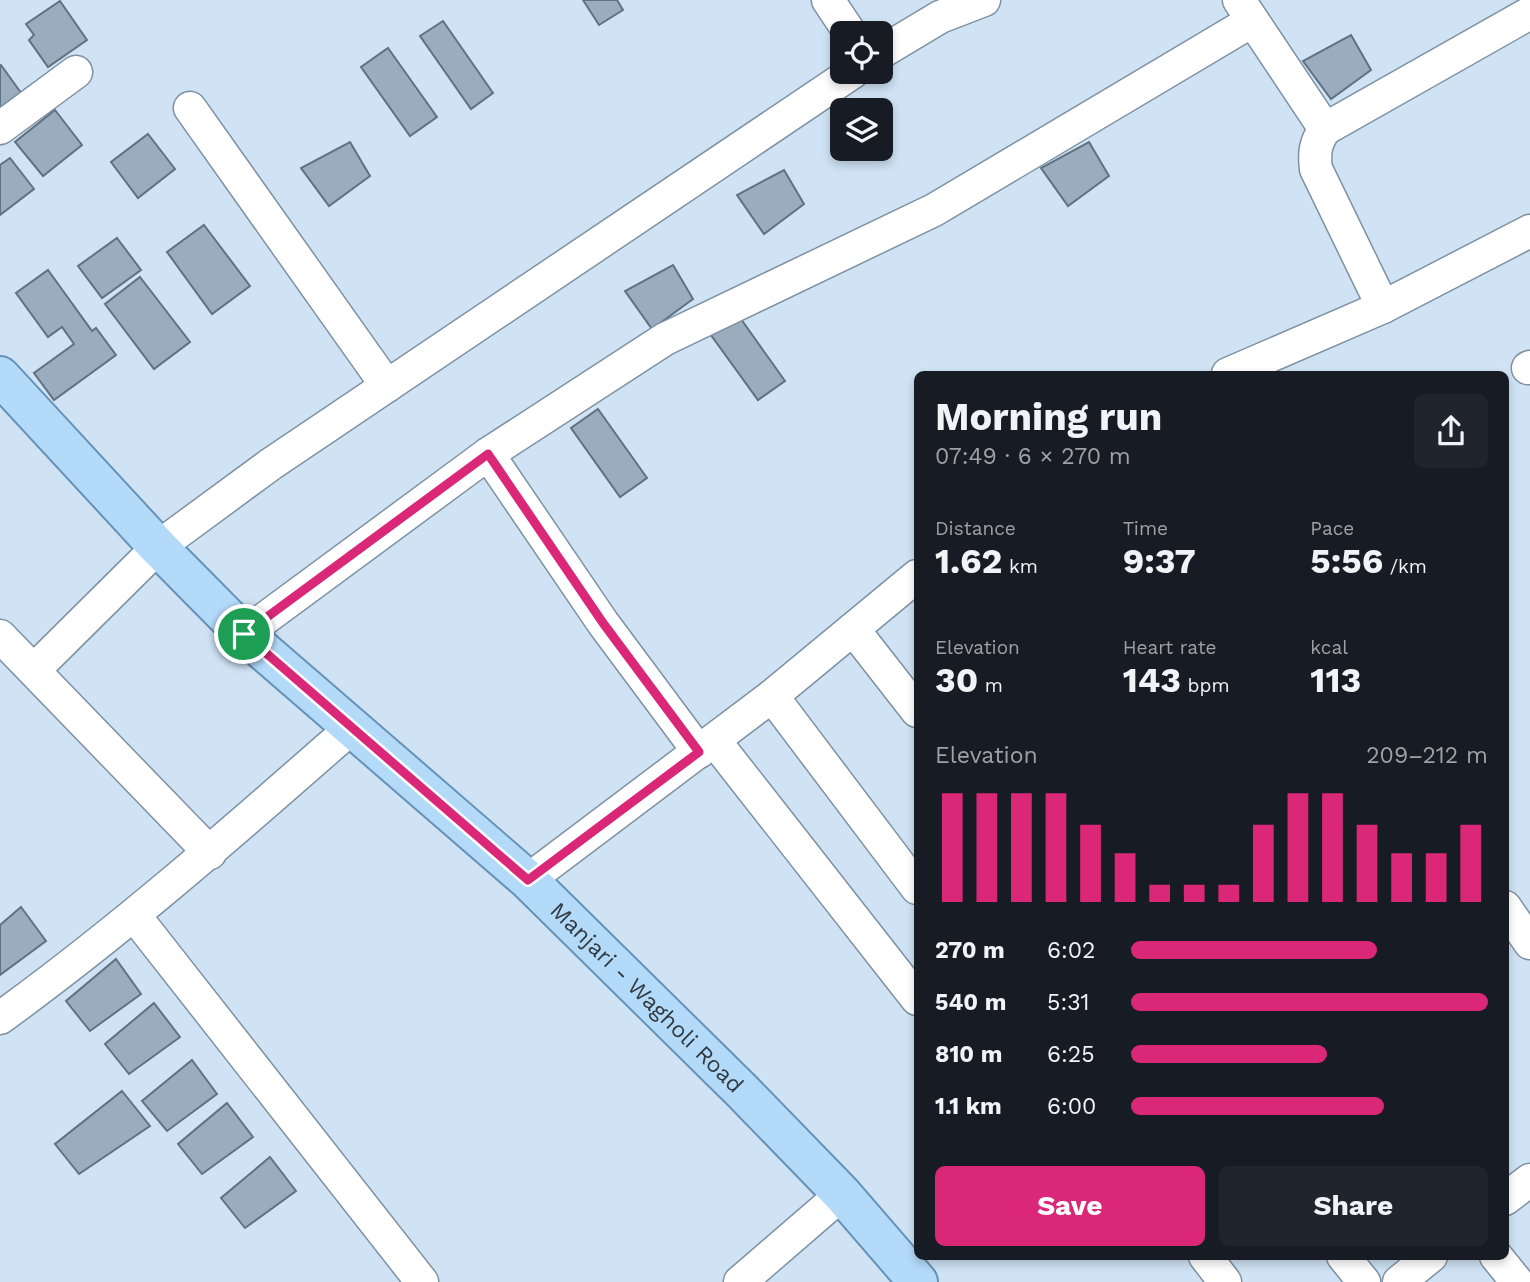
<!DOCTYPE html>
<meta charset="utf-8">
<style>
:root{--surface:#171b24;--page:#20242c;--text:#f1f3f6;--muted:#9ea1a6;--accent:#db2777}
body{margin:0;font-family:"Work Sans",sans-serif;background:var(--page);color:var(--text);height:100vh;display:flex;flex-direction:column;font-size:26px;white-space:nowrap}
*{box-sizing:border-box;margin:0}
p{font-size:23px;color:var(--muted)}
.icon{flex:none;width:38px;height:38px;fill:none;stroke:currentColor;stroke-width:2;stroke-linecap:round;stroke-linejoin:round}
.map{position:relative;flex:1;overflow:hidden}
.sheet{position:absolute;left:914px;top:371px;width:595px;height:889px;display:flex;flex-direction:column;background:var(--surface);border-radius:10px;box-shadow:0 4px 10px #0003}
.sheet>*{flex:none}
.controls{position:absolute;left:830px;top:21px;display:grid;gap:14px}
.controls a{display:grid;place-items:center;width:63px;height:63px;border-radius:10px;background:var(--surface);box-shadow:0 4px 10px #0003;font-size:35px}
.pin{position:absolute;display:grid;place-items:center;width:60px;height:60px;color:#fff;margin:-30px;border:4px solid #fff;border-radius:50%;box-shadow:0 2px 7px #0007}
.round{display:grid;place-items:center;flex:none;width:74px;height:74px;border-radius:10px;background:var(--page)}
.headline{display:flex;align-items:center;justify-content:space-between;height:119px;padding:0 21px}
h1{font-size:38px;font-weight:700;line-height:52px}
.metrics{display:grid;grid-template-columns:repeat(3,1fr);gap:10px;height:119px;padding:7px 21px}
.metrics div{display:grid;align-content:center}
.metrics b{font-size:35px;font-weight:700}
.metrics small{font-size:19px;font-weight:400}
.metrics p{font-size:19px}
.chart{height:196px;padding:14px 21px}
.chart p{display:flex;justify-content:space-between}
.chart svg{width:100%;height:126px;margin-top:7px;stroke:var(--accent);stroke-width:6}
.cta{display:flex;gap:14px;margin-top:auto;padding:14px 21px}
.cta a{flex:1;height:80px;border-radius:10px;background:var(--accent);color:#fff;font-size:28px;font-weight:700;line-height:80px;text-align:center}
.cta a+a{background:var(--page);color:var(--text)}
ul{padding:0 21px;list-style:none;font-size:23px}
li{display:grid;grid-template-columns:112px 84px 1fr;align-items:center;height:52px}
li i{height:18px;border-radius:9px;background:var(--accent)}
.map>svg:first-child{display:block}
.building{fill:#9aadbf;stroke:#607282;stroke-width:2}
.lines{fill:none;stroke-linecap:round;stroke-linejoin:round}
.street-casing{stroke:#7e91a2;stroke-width:35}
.primary-casing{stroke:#6692b7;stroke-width:42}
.street{stroke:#fff;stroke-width:32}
.primary{stroke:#b4dafa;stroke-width:38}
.route-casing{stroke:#fff;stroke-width:14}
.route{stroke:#db2777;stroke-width:9}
.labels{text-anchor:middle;stroke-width:5;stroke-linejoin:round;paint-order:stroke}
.street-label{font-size:23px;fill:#323a41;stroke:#cfe3f5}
</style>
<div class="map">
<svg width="1530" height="1282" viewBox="0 0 1530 1282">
<rect width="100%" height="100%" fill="#cfe3f5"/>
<g class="building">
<polygon points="583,0 617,0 623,10 599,25"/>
<polygon points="60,1 87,40 48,67 29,40 34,35 26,24"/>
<polygon points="443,21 493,93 471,109 420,36"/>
<polygon points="1351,35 1371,70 1331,99 1303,61"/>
<polygon points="388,48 437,117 410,136 361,67"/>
<polygon points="1,65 24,97 0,114 0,66"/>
<polygon points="55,110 82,145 43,176 15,142"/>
<polygon points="148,134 175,169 138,198 111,162"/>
<polygon points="350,142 370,176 329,206 301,168"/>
<polygon points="1089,142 1109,176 1068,206 1041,168"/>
<polygon points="10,158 34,189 0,215 0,165"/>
<polygon points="784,170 804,204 764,234 737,195"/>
<polygon points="204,225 250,286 212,314 167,252"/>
<polygon points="117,238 141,270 102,298 78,266"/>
<polygon points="673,265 693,299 652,329 625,291"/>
<polygon points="48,270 92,331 96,328 116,355 54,400 34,373 74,344 62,327 48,337 16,293"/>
<polygon points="140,277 190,342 154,369 105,304"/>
<polygon points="736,312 785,381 758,400 708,331"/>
<polygon points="598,409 647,478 620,497 571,428"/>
<polygon points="21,907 46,941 0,975 0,925"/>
<polygon points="116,959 141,994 90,1031 66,1001"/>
<polygon points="154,1003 180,1037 129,1074 105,1044"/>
<polygon points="192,1060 217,1094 167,1131 142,1101"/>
<polygon points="122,1091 150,1126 79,1174 55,1144"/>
<polygon points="227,1103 253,1137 202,1174 178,1144"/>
<polygon points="270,1157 296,1191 245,1228 221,1198"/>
</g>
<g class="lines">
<defs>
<g id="street">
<polyline points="828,0 850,33"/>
<polyline points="1239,0 1325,129"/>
<polyline points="880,53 940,17 984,0"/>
<polyline points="190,108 387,386"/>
<polyline points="0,128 76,72"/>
<path d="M 1383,307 L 1316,169 C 1314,153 1315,143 1325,129 L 1530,13"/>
<polyline points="1528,368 1530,367"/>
<polyline points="1228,374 1383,307 1530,231"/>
<polyline points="488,454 603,623 699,752"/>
<polyline points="853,629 917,711"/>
<polyline points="244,634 488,454 665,339 934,210 1252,21"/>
<polyline points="0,636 210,853"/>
<polyline points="34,670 158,547 271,464 853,72"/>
<polyline points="772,696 917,888"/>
<polyline points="714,740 917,999"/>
<polyline points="528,880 772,696 917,576"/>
<polyline points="1505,907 1530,943"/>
<polyline points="134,915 422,1282"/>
<path d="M 0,1018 C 123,929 236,829 350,729"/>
<polyline points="1505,1199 1530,1180"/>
<polyline points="1205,1256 1225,1282"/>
<polyline points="1343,1256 1364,1282"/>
<polyline points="1496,1256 1517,1282"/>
<polyline points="740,1282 842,1194"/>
<polyline points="1399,1282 1431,1256"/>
</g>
<g id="primary">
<path id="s1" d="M 0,376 L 158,547 L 244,634 L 528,880 L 742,1091 L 842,1194 L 918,1282"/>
</g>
</defs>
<use href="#street" class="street-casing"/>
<use href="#primary" class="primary-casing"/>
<use href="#street" class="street"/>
<use href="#primary" class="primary"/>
</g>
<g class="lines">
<defs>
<polygon id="route" points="488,454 603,623 699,752 528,880 244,634"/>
</defs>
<use href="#route" class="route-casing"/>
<use href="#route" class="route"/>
</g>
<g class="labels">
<g class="street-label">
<text dy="8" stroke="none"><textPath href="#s1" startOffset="898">Manjari - Wagholi Road</textPath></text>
</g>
</g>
</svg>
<div class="controls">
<a><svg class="icon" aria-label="locate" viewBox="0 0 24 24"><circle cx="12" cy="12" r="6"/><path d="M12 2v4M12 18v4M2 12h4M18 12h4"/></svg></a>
<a><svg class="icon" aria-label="layers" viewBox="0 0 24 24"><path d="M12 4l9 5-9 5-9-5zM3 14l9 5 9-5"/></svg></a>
</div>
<div class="pin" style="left:244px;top:634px;background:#1e9e55"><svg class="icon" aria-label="arrive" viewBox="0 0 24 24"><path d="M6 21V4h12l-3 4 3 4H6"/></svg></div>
<section class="sheet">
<div class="headline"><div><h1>Morning run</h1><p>07:49 · 6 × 270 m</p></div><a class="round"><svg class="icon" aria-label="share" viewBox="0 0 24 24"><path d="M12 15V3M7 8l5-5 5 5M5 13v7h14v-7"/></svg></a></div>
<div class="metrics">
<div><p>Distance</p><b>1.62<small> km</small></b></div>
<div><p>Time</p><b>9:37</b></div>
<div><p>Pace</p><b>5:56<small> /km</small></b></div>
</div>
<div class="metrics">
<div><p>Elevation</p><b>30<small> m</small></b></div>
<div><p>Heart rate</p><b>143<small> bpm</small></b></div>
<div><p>kcal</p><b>113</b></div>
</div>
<div class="chart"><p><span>Elevation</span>209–212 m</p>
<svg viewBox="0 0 160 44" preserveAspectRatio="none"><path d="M5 44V6M15 44V6M25 44V6M35 44V6M45 44V17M55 44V27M65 44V38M75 44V38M85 44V38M95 44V17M105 44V6M115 44V6M125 44V17M135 44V27M145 44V27M155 44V17"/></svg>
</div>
<ul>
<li><b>270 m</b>6:02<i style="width:69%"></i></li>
<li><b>540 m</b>5:31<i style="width:100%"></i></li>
<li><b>810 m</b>6:25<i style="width:55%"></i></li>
<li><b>1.1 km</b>6:00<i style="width:71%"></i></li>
</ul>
<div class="cta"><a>Save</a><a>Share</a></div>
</section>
</div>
